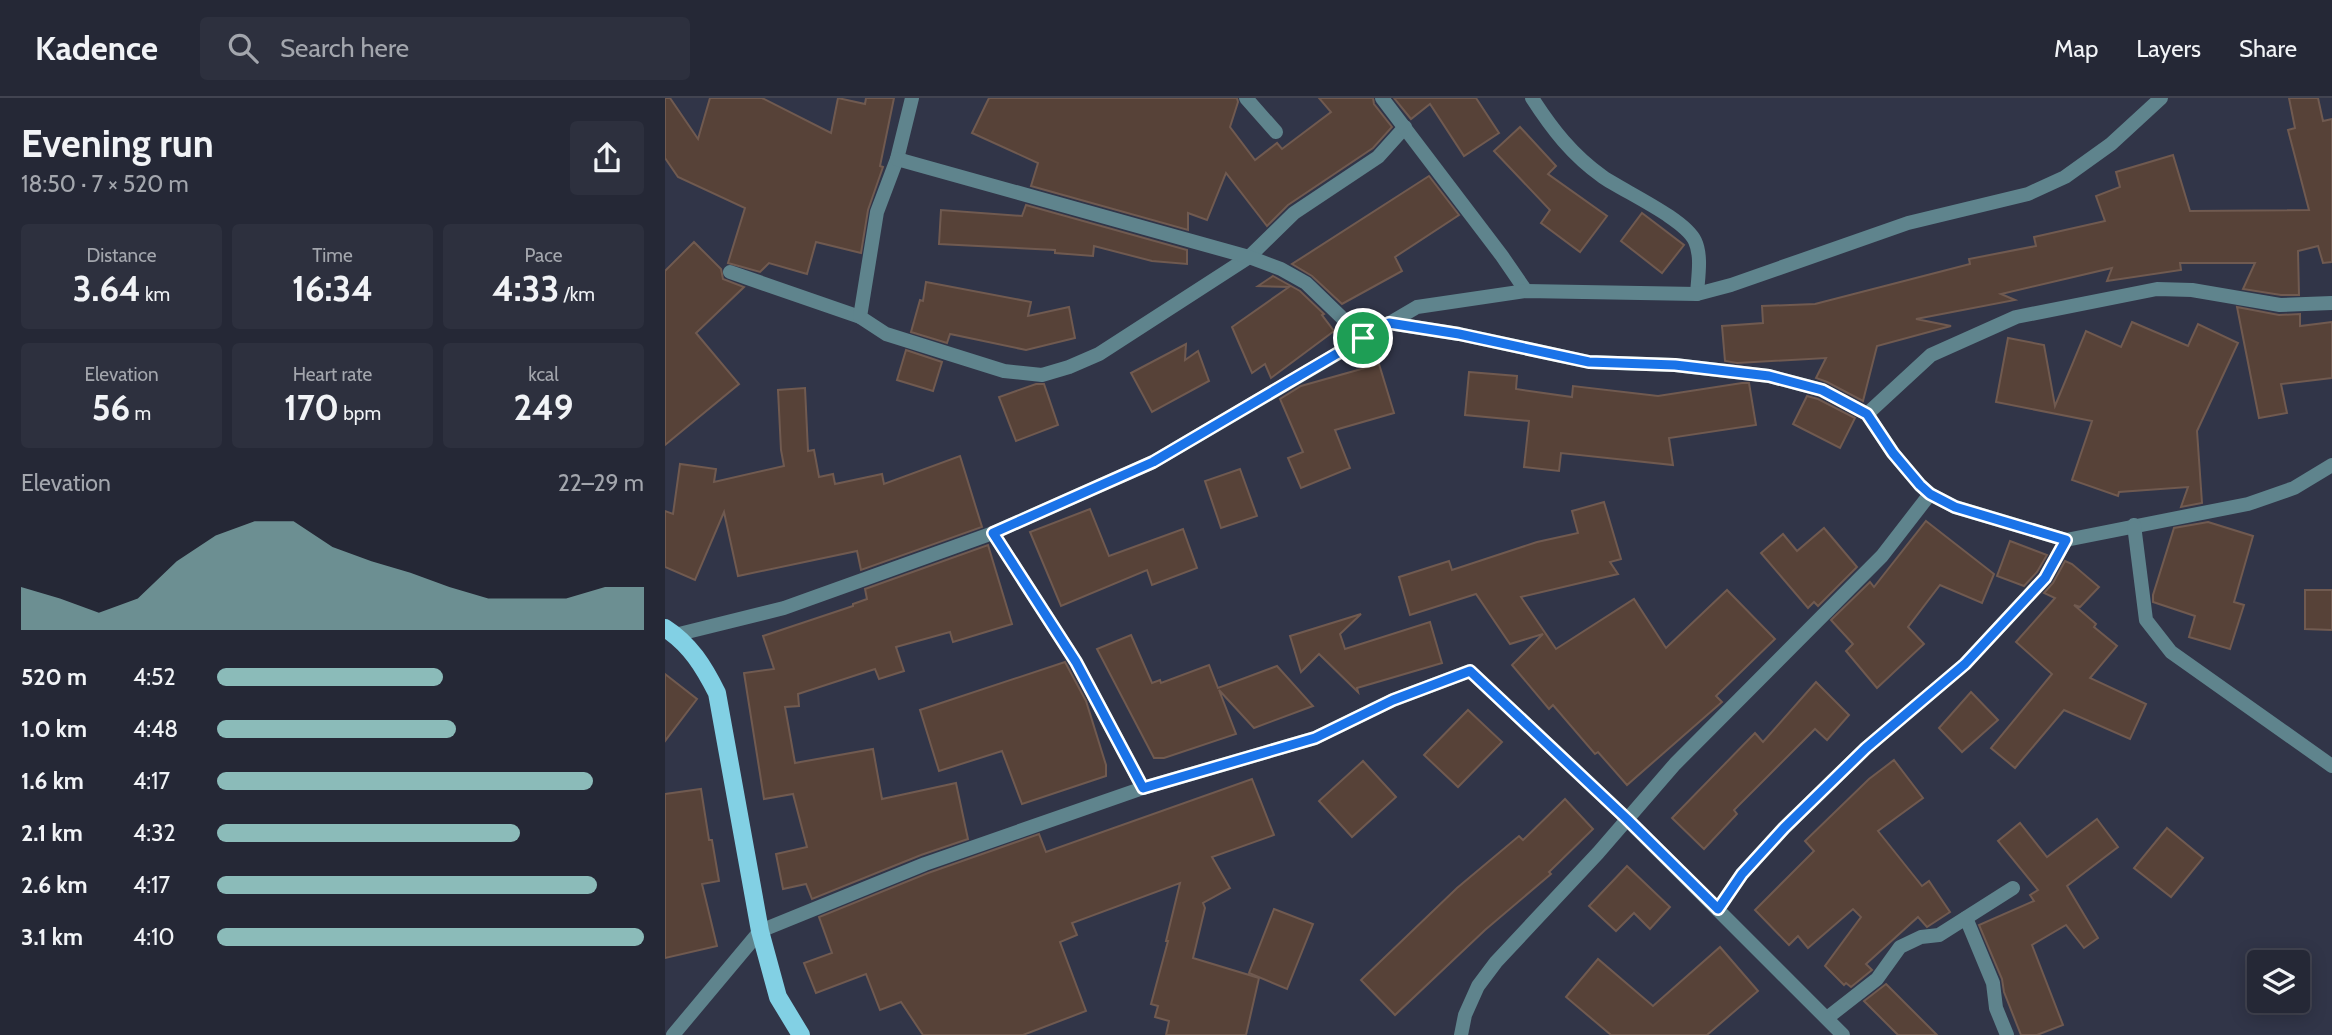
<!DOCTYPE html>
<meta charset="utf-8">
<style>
:root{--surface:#252836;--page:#2d303e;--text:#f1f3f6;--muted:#a3a6ad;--line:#424451;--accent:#8bbbb9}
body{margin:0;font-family:Cabin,sans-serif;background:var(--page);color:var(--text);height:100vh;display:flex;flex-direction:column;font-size:26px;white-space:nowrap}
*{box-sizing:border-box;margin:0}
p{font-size:23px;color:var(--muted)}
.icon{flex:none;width:38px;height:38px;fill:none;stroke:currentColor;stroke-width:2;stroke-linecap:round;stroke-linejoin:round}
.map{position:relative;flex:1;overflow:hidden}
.drawer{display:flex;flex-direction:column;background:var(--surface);width:665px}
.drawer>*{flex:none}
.fabs{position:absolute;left:1582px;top:852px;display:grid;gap:14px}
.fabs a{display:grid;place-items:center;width:63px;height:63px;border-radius:7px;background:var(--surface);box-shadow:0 4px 18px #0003,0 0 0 2px var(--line);font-size:35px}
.pin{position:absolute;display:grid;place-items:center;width:60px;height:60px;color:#fff;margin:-30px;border:4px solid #fff;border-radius:50%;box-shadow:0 2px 7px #0007}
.round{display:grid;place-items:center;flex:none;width:74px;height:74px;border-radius:7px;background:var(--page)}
.head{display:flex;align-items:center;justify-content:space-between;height:119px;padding:0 21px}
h1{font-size:38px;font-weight:700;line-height:52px}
.stats{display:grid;grid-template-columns:repeat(3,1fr);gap:10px;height:119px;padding:7px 21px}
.stats div{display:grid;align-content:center;border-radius:7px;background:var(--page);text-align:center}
.stats b{font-size:35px;font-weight:700}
.stats small{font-size:19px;font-weight:400}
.stats p{font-size:19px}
.chart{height:196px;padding:14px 21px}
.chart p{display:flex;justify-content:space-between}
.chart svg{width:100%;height:126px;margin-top:7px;fill:var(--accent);opacity:.7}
ul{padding:0 21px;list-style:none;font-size:23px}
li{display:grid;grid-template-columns:112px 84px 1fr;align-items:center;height:52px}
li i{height:18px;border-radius:9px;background:var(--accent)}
header{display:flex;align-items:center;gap:42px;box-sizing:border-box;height:98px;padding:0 35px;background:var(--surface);border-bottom:2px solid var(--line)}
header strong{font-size:33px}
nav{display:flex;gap:38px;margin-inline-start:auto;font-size:24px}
.search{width:490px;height:63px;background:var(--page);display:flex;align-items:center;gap:18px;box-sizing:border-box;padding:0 24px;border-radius:7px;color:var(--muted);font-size:26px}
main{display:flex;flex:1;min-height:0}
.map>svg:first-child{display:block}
.building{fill:#574238;stroke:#705a50;stroke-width:2}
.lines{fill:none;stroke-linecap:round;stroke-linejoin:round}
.lane{stroke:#5f848d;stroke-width:14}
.street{stroke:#5f848d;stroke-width:14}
.primary{stroke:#82d0e4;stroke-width:18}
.route-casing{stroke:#fff;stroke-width:14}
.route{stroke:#1a73e8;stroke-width:9}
</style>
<header>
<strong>Kadence</strong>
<div class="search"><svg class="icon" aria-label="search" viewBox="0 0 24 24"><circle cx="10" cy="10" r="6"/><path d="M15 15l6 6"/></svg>Search here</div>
<nav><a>Map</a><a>Layers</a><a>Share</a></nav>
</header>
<main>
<section class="drawer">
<div class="head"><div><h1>Evening run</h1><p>18:50 · 7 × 520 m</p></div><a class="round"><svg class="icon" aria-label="share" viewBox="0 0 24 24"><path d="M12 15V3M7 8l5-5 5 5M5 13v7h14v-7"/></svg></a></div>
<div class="stats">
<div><p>Distance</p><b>3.64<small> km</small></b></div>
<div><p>Time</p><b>16:34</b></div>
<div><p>Pace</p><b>4:33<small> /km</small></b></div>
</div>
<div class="stats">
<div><p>Elevation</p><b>56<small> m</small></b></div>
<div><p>Heart rate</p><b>170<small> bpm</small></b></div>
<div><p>kcal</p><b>249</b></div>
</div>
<div class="chart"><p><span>Elevation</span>22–29 m</p>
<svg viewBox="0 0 160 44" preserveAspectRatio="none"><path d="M0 44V29L10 33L20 38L30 33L40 20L50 11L60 6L70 6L80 15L90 20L100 24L110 29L120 33L130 33L140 33L150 29L160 29V44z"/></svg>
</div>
<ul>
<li><b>520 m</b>4:52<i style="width:53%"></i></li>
<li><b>1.0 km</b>4:48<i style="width:56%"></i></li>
<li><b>1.6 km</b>4:17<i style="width:88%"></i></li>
<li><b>2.1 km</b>4:32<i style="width:71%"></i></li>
<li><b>2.6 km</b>4:17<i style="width:89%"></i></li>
<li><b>3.1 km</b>4:10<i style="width:100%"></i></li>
</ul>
</section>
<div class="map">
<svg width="1667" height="937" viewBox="0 0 1667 937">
<rect width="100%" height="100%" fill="#313548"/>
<g class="building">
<polygon points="0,0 5,0 33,41 45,0 97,0 166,35 173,0 200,6 201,0 229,0 215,68 218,69 203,112 196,155 151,144 142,176 104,165 95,174 63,165 80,110 13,79 0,60"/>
<polygon points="324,0 572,0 573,4 565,29 590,62 612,45 617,51 666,14 654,0 708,0 709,6 727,29 708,50 623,107 602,128 561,75 542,122 523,115 523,132 366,88 373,65 307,35"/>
<polygon points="729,0 811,0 834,35 799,58 765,6 746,21"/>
<polygon points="1624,0 1653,0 1658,23 1667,21 1667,164 1658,165 1653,148 1633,153 1634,197 1616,197 1578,191 1590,165 1515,165 1516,172 1442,183 1447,170 1336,196 1350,202 1251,221 1286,228 1212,248 1198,303 1162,284 1151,280 1161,260 1072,265 1060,263 1057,228 1098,225 1097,208 1150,206 1305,166 1304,161 1371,148 1369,139 1440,123 1431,98 1455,89 1451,74 1508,57 1525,113 1644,112 1623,32 1630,30"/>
<polygon points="855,29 891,68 883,76 942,118 915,154 876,125 885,112 829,53"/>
<polygon points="764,78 794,117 730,159 737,173 677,206 647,178 627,166"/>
<polygon points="361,107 522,152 522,166 487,163 429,148 428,158 390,155 390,152 274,146 276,112 357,118"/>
<polygon points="977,115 1019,147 997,175 956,143"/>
<polygon points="29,144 56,171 58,181 79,189 31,235 74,286 0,347 0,173"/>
<polygon points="608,178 635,193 659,216 657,217 669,233 606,280 600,266 587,275 567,229 624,189 593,188"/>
<polygon points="261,184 366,204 363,218 404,209 410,240 361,252 285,236 282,245 246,234 255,202 258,203"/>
<polygon points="1572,209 1614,217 1635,216 1635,228 1667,224 1667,280 1616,286 1622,315 1594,320"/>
<polygon points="1467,224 1523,248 1533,226 1573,245 1532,333 1537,405 1516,409 1523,389 1454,394 1453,398 1407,382 1427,323 1331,304 1343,240 1379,247 1390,308 1421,233 1456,249"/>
<polygon points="521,246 520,262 533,253 544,283 487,314 466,275"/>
<polygon points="241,252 277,264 268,293 232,282"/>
<polygon points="714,266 729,315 670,332 685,370 636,390 623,360 638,354 615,301 636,288"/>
<polygon points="804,274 852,278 851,291 907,299 908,288 993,298 1077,285 1084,285 1091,327 1004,340 1008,367 896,355 894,373 859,369 864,323 800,317"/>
<polygon points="371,286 379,286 393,327 351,343 334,299"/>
<polygon points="140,290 143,353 149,352 154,379 168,376 170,386 217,376 219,386 295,358 317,429 196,472 192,453 73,478 59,414 30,482 0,469 0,413 8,416 15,366 51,371 49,384 119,368 116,352 113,292"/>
<polygon points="1142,298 1153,301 1190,320 1175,350 1128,326"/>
<polygon points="575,371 592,418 556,430 540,383"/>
<polygon points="939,404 956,461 945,464 953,476 856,499 891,551 969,501 1001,550 1062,492 1110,541 1051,598 1057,604 962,687 933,654 930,656 888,607 884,611 847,567 878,536 845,546 811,496 745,517 734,479 784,463 787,472 872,444 913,435 907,413"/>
<polygon points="425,411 444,458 518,431 532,470 487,487 482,472 396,508 365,434"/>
<polygon points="1261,423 1329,476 1317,505 1275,487 1243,529 1259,546 1212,590 1181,553 1188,546 1166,522 1205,484 1209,489"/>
<polygon points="1543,424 1588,438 1569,504 1579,507 1565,551 1524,539 1530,518 1488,504 1488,497 1509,430"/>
<polygon points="1159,430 1192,469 1153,508 1149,504 1143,510 1096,455 1118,436 1132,453"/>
<polygon points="1345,443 1382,457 1372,474 1359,488 1332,478"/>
<polygon points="323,447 347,526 288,544 285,534 231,549 239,573 214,581 210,571 133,596 134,608 120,609 130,665 208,651 217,701 291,685 303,741 256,757 147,801 141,786 118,791 111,756 142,749 128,696 99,701 79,575 109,571 98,538 188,508 188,506 202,501 200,491"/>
<polygon points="1400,463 1407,466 1434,489 1415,509 1409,507 1431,526 1429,529 1452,548 1425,580 1481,606 1465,641 1399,612 1350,670 1326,650 1387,576 1351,544 1390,500 1379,495 1388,485"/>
<polygon points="1640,492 1667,492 1667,532 1640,531"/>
<polygon points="696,516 675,536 680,551 765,524 777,565 692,590 693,594 654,556 636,574 625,538"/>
<polygon points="466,537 487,585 495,582 496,585 544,567 553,590 612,568 648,608 589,630 554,592 571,636 499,660 489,660 432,551"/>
<polygon points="400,564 421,603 441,667 441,678 357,706 337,653 274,673 255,612"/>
<polygon points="0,576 32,601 0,643"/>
<polygon points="1151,584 1184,617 1162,642 1150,631 1069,712 1072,716 1039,751 1007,720 1090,635 1098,644"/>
<polygon points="1306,594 1333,622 1297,654 1274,630"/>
<polygon points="803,612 837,644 793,689 759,657"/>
<polygon points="1229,662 1258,700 1213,733 1257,788 1264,783 1285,814 1262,829 1253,819 1201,866 1207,872 1186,889 1181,885 1179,887 1160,868 1196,819 1188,811 1143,850 1133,838 1124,847 1090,812 1149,753 1140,743 1204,681"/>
<polygon points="698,663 731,699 687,739 654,703"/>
<polygon points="587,681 609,737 547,759 565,790 538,805 540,810 528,860 594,880 581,937 501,937 504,923 490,919 493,908 486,906 503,843 501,843 515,785 407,825 412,837 395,844 421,913 358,937 258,937 236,904 215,912 201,876 151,895 139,865 167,855 154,819 263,775 374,736 381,754"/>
<polygon points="36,691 44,742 47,742 54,783 37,786 52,848 0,860 0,696"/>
<polygon points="900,701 928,731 884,774 886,776 820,832 730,917 696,882 792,790 854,738 858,742"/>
<polygon points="1432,721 1453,749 1402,788 1433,840 1419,850 1401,827 1367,847 1398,927 1372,937 1356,937 1339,894 1337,881 1314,827 1369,803 1365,797 1373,792 1333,743 1355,725 1382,759"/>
<polygon points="1502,730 1538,760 1506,799 1469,770"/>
<polygon points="962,768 1005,809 985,831 969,815 951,833 924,808"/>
<polygon points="609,811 648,826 622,891 584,875"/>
<polygon points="1055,849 1093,893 1042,937 946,937 901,899 933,861 988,908"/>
<polygon points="1221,886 1272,937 1233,937 1199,903"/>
</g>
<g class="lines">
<g class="lane">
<polyline points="65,174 195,219"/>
<polyline points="1053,811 1077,776 1119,730 1201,650 1300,566 1380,480 1401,442"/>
<polyline points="1301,820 1328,885 1331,910 1342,937"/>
<polyline points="1162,920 1212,881 1235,849 1256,839 1274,837 1348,790"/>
</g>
<g class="street">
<polyline points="247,0 232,61 212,114 195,219 221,236 339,273 377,277 404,269 434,256 584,159 629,115 713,59 740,29"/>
<polyline points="581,0 611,34"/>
<polyline points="717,0 837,158 861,193"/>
<path d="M 867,0 C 887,31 907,57 938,79 C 960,94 1020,121 1030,143 C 1037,158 1033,179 1032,196"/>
<polyline points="232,61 584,159 616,171 641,185 698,240"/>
<polyline points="724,225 794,236 924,264 1010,267 1104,278 1157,292 1202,316 1228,355 1255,387 1265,396 1290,409 1401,442 1583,406 1629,390 1667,367"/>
<polyline points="1202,316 1266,257 1351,219 1492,191 1527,192 1615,207 1667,205"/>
<polyline points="1469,427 1481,522 1506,554 1667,668"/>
<polyline points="328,435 411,564 478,690"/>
<polyline points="10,537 119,510 328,435 488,364 752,209 861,193 1032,196 1066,187 1243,125 1363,96 1400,79 1446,46 1496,0"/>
<polyline points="8,937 95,833 260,766 478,690 650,640 728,602 805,573 962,721 1178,937"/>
<polyline points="796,937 800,917 813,888 831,864 933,755 1010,666 1217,458 1265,396"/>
</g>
<path class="primary" d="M 0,530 C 25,546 39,569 52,595 L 95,833 L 113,899 L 136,937"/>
</g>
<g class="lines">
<defs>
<polygon id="route" points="724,225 794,236 924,264 1010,267 1104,278 1157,292 1202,316 1228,355 1255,387 1265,396 1290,409 1401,442 1380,480 1300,566 1201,650 1119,730 1077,776 1053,811 962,721 805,573 728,602 650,640 478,690 411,564 328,435 488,364"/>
</defs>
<use href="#route" class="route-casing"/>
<use href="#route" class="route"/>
</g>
</svg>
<div class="fabs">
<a><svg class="icon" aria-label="layers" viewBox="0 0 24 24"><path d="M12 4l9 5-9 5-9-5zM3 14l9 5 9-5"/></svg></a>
</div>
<div class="pin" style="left:698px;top:240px;background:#1e9e55"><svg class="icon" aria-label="arrive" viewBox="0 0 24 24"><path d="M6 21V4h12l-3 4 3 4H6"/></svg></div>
</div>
</main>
